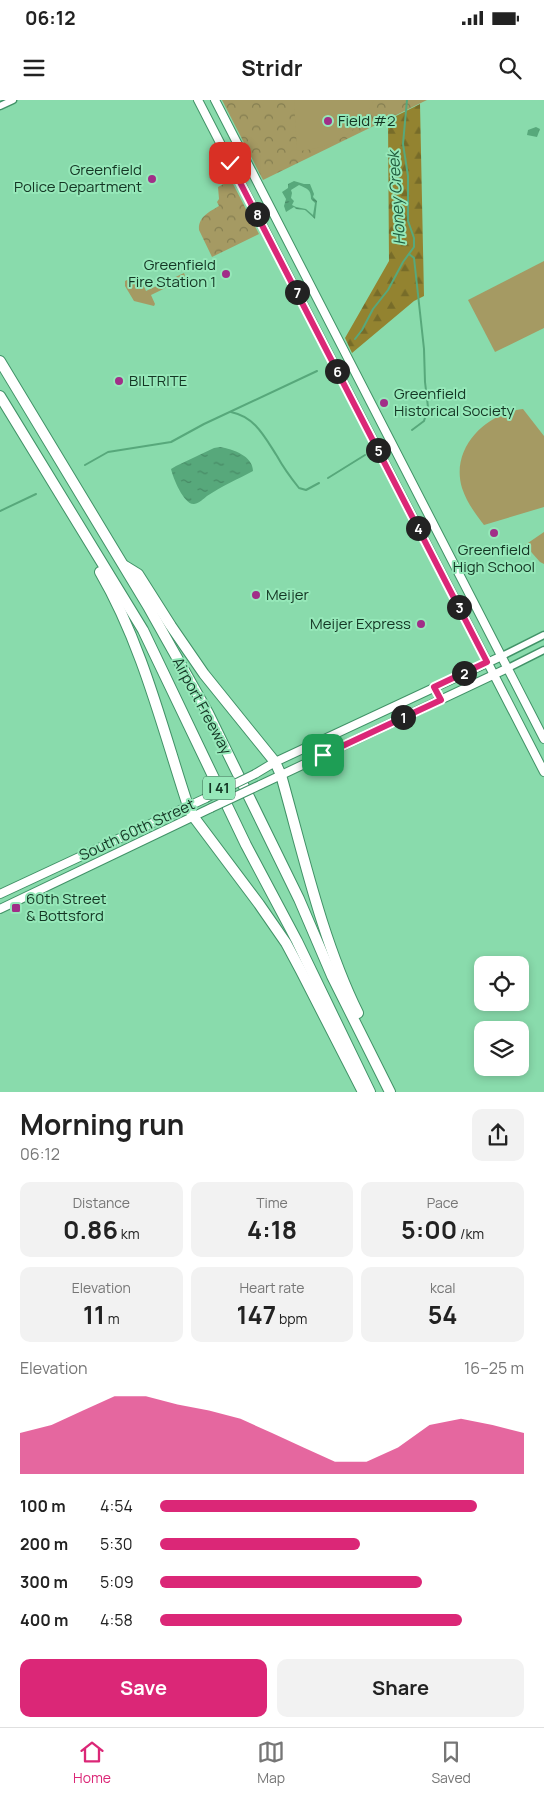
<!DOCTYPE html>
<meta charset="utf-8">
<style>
:root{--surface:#fff;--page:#f2f2f2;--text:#222;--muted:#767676;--line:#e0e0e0;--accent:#db2777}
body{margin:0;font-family:Manrope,sans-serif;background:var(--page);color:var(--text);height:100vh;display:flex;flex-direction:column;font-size:19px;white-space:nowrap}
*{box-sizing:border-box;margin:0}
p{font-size:16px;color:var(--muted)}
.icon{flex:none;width:28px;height:28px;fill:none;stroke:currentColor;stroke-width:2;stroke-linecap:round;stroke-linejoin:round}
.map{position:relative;height:992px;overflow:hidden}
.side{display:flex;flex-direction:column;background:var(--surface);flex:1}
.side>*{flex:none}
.tools{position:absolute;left:474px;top:856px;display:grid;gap:10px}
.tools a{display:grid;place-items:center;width:55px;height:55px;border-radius:10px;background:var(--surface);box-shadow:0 2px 8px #0003;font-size:25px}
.pin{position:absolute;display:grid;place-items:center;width:42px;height:42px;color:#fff;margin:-21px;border-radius:10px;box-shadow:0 2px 8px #0006}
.km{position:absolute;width:25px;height:25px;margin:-12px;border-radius:50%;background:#222;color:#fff;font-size:14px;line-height:25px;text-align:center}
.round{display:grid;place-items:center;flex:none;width:52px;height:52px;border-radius:10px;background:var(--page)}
.head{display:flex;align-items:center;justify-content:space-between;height:85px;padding:0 20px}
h1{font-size:28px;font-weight:700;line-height:38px}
.metrics{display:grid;grid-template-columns:repeat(3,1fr);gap:8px;height:85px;padding:5px 20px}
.metrics div{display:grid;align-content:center;border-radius:10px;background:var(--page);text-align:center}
.metrics b{font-size:25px;font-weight:700}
.metrics small{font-size:14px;font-weight:400}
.metrics p{font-size:14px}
.chart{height:140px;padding:10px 20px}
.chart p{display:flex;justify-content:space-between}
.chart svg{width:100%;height:90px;margin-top:5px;fill:var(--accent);opacity:.7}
.action{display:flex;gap:10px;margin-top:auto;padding:10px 20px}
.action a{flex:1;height:58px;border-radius:10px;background:var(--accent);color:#fff;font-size:20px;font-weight:700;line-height:58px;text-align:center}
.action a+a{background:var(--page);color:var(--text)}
ul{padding:0 20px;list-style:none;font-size:16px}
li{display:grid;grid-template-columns:80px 60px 1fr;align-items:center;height:38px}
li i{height:12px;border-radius:6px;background:var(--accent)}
.status{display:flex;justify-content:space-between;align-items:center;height:35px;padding:0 25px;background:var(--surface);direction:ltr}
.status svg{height:14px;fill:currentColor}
header{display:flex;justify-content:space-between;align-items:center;height:65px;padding:0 20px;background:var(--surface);font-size:22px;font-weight:700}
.dock{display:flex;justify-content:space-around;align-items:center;height:70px;border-top:1px solid var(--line);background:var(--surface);font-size:14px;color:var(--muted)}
.dock a{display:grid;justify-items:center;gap:2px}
.dock .selected{color:var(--accent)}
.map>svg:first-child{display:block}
.forest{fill:url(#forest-firs)}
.park{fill:url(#park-crowns)}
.garden{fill:#a59a63}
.water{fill:url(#water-ripples);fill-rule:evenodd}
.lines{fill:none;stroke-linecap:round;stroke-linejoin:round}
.stream{stroke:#57a87b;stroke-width:2}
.minor-casing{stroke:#419267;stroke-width:9}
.major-casing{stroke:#419267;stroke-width:10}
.highway-casing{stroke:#419267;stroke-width:12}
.minor{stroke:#fff;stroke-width:6}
.major{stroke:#fff;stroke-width:8}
.highway{stroke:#fff;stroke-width:10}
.major-bridge-casing{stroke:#419267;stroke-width:10;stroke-linecap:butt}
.major-bridge{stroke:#fff;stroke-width:8}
.route-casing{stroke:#fff;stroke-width:10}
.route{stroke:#db2777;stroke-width:6}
.poi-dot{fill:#a12e88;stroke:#96e8b9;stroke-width:2}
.labels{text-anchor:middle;stroke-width:4;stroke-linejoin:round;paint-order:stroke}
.shield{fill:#96e8b9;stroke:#3b6b51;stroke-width:1}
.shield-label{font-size:14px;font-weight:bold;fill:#143624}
.poi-label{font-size:15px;fill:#143624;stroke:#96e8b9;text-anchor:start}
.street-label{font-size:15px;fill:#143624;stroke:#96e8b9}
.water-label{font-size:16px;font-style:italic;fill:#215d3e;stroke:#96e8b9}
</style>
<div class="status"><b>06:12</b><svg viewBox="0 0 49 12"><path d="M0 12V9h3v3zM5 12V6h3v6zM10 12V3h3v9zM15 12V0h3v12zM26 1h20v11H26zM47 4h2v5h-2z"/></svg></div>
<header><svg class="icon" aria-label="menu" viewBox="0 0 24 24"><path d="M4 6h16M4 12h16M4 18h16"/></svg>Stridr<svg class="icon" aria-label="search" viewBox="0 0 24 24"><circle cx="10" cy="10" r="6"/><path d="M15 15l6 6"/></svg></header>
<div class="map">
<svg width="544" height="992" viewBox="0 0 544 992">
<defs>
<pattern id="forest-firs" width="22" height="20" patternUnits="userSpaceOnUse" patternTransform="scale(1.25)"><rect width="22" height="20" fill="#938330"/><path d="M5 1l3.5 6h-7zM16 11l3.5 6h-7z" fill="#776c29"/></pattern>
<pattern id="park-crowns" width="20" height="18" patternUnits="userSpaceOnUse" patternTransform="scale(1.25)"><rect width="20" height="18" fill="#a59a63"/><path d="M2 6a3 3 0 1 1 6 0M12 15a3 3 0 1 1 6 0" fill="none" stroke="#857e51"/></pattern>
<pattern id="water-ripples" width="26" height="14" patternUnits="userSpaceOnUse" patternTransform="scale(1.25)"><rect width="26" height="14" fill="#57a87b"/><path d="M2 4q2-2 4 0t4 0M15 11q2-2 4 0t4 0" fill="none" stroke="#478a65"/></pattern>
</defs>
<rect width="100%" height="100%" fill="#89dbac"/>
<polygon class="forest" points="420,4 424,196 414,201 352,253 345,238 389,161 388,20"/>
<g class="park">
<polygon points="222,0 427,0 263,80"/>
<path d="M 231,80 L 259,134 L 212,157 L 199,130 C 198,117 209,112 219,106 L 217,102 L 219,99 L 218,87 Z"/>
</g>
<g class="garden">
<path d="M 294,0 L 374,0 C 360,32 332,49 297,51 Z"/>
<polygon points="544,161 544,228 495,252 468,200"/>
<polygon points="184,173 186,178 151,195 155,204 154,206 134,201 125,186 125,181 135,176 139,184 142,182 146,191"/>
<path d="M 523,309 L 544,336 L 544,407 L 484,425 C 475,413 467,403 462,388 C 450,348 486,313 523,309 Z"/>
<polygon points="544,432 544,464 540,462 525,445"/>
</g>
<g class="water">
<polygon points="536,27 540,29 537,37 527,35 528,30"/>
<path d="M 294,81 L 304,84 L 310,84 L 314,94 L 313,97 L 317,101 L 315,119 L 305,110 L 296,109 L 294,107 L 286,112 L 284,106 L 286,99 L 282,92 L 288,88 L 288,84 ZM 299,85 C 307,89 311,89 311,99 L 315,103 L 313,115 L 306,109 L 296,107 L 292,105 L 294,101 L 291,98 L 292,93 L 291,90 Z"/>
<path d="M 220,347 C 233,349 253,356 253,371 C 238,379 222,386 207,396 C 203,399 200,403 194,404 C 184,405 173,378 171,369 L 176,366 L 214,348 Z"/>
</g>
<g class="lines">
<g class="stream">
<polyline points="409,154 414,158 424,249 425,282 428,307 424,321 412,330"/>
<polyline points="355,239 362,230 373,209 388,190 403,162 414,147 414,138 408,121 408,76 403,44 407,0"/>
<path d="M 231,312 C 255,317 264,336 277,356 C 283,367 291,378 299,388 L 306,390 L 319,383"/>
<polyline points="85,365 108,352 171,342 204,324 317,271"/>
<polyline points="328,378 365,355"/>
<polyline points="0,411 36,394"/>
</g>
<defs>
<g id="minor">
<polyline points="0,6 13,0"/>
<polyline points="502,556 544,535"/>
<polyline points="508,568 544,550"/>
</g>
<g id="major">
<polyline points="198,0 544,672"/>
<polyline points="215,0 544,639"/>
<polyline points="255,674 275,662 502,556"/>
<polyline points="260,685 508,568"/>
<polyline points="0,794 206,698"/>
<polyline points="0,809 211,708"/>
</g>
<g id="highway">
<polyline points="0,261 149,508 208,613 299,799 332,876 390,992"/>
<polyline points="0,296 143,530 246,745 297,841 370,992"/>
<path d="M 125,466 L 138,474 L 171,526 L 204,574 L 275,662 L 281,675 C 303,753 322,840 358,913"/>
<path d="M 100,472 C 142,544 162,627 188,706 L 193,716 L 259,804 L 286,843 L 301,871 L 363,992"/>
</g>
</defs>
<use href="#minor" class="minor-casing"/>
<use href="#major" class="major-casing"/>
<use href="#highway" class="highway-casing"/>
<use href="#minor" class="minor"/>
<use href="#major" class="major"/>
<use href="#highway" class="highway"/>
<defs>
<g id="major-bridge">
<polyline points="206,698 255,674"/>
<polyline points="211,708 260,685"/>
</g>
</defs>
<use href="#major-bridge" class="major-bridge-casing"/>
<use href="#major-bridge" class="major-bridge"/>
</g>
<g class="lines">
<defs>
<polyline id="route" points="230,63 487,562 434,587 441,600 323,655"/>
</defs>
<use href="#route" class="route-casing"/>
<use href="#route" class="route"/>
</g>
<g class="poi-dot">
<circle cx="328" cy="21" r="5"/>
<circle cx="152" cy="79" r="5"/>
<circle cx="226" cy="174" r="5"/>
<circle cx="119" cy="281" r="5"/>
<circle cx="384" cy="303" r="5"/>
<circle cx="494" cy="433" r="5"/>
<circle cx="256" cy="495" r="5"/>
<circle cx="421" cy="524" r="5"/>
<rect x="11" y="803" width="10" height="10" rx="2.5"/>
</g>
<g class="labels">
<rect class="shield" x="203" y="676.5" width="32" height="23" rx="4"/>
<g class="shield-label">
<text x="219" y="693">I 41</text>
</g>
<g class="poi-label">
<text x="338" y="26">Field #2</text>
<text x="142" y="75" text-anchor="end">Greenfield<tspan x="142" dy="17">Police Department</tspan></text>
<text x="216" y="170" text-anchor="end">Greenfield<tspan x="216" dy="17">Fire Station 1</tspan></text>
<text x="129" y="286">BILTRITE</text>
<text x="394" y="299">Greenfield<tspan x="394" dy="17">Historical Society</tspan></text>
<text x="494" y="455" text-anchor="middle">Greenfield<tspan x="494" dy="17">High School</tspan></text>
<text x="266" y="500">Meijer</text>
<text x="411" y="529" text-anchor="end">Meijer Express</text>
<text x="26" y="804">60th Street<tspan x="26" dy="17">&amp; Bottsford</tspan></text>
</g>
<g class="street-label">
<text transform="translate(202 606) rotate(62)" y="5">Airport Freeway</text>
<text transform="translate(137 730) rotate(-25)" y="5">South 60th Street</text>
</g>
<g class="water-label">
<text transform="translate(396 98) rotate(-94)" y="6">Honey Creek</text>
</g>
</g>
</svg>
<div class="tools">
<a><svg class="icon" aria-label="locate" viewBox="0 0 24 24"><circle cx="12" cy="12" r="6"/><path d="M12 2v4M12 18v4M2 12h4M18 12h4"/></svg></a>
<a><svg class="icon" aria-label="layers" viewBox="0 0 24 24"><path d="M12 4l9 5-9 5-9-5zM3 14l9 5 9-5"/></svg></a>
</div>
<div class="pin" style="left:323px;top:655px;background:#1e9e55"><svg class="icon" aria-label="arrive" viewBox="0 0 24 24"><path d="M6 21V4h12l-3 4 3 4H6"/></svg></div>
<div class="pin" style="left:230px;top:63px;background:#d93025"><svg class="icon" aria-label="check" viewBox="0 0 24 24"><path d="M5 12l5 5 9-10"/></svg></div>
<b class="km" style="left:403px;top:617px">1</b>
<b class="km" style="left:464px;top:573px">2</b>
<b class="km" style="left:459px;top:507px">3</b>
<b class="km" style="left:418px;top:428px">4</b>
<b class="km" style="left:378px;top:350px">5</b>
<b class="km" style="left:337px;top:271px">6</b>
<b class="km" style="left:297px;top:192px">7</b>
<b class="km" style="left:257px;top:114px">8</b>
</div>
<section class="side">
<div class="head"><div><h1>Morning run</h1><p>06:12</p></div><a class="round"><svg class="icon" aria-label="share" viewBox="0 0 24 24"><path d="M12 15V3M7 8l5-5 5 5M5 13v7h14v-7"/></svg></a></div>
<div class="metrics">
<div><p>Distance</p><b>0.86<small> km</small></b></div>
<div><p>Time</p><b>4:18</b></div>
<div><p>Pace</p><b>5:00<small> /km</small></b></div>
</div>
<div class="metrics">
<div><p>Elevation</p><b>11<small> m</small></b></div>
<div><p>Heart rate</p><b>147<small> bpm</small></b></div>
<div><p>kcal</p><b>54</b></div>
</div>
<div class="chart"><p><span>Elevation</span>16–25 m</p>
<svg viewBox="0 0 160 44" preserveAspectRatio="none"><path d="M0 44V24L10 20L20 13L30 6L40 6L50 10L60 13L70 17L80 24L90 31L100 38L110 38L120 31L130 20L140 17L150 20L160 24V44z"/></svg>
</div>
<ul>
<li><b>100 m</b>4:54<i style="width:87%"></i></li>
<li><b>200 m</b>5:30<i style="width:55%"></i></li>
<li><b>300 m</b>5:09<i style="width:72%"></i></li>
<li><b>400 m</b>4:58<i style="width:83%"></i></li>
</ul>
<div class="action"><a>Save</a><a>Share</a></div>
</section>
<nav class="dock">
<a class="selected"><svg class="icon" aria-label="home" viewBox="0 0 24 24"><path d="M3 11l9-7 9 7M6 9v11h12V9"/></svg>Home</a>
<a><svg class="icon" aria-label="map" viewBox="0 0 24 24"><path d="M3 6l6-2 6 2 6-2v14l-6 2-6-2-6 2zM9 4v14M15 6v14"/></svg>Map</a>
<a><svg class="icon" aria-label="saved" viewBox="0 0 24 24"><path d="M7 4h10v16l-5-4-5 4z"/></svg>Saved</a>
</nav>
